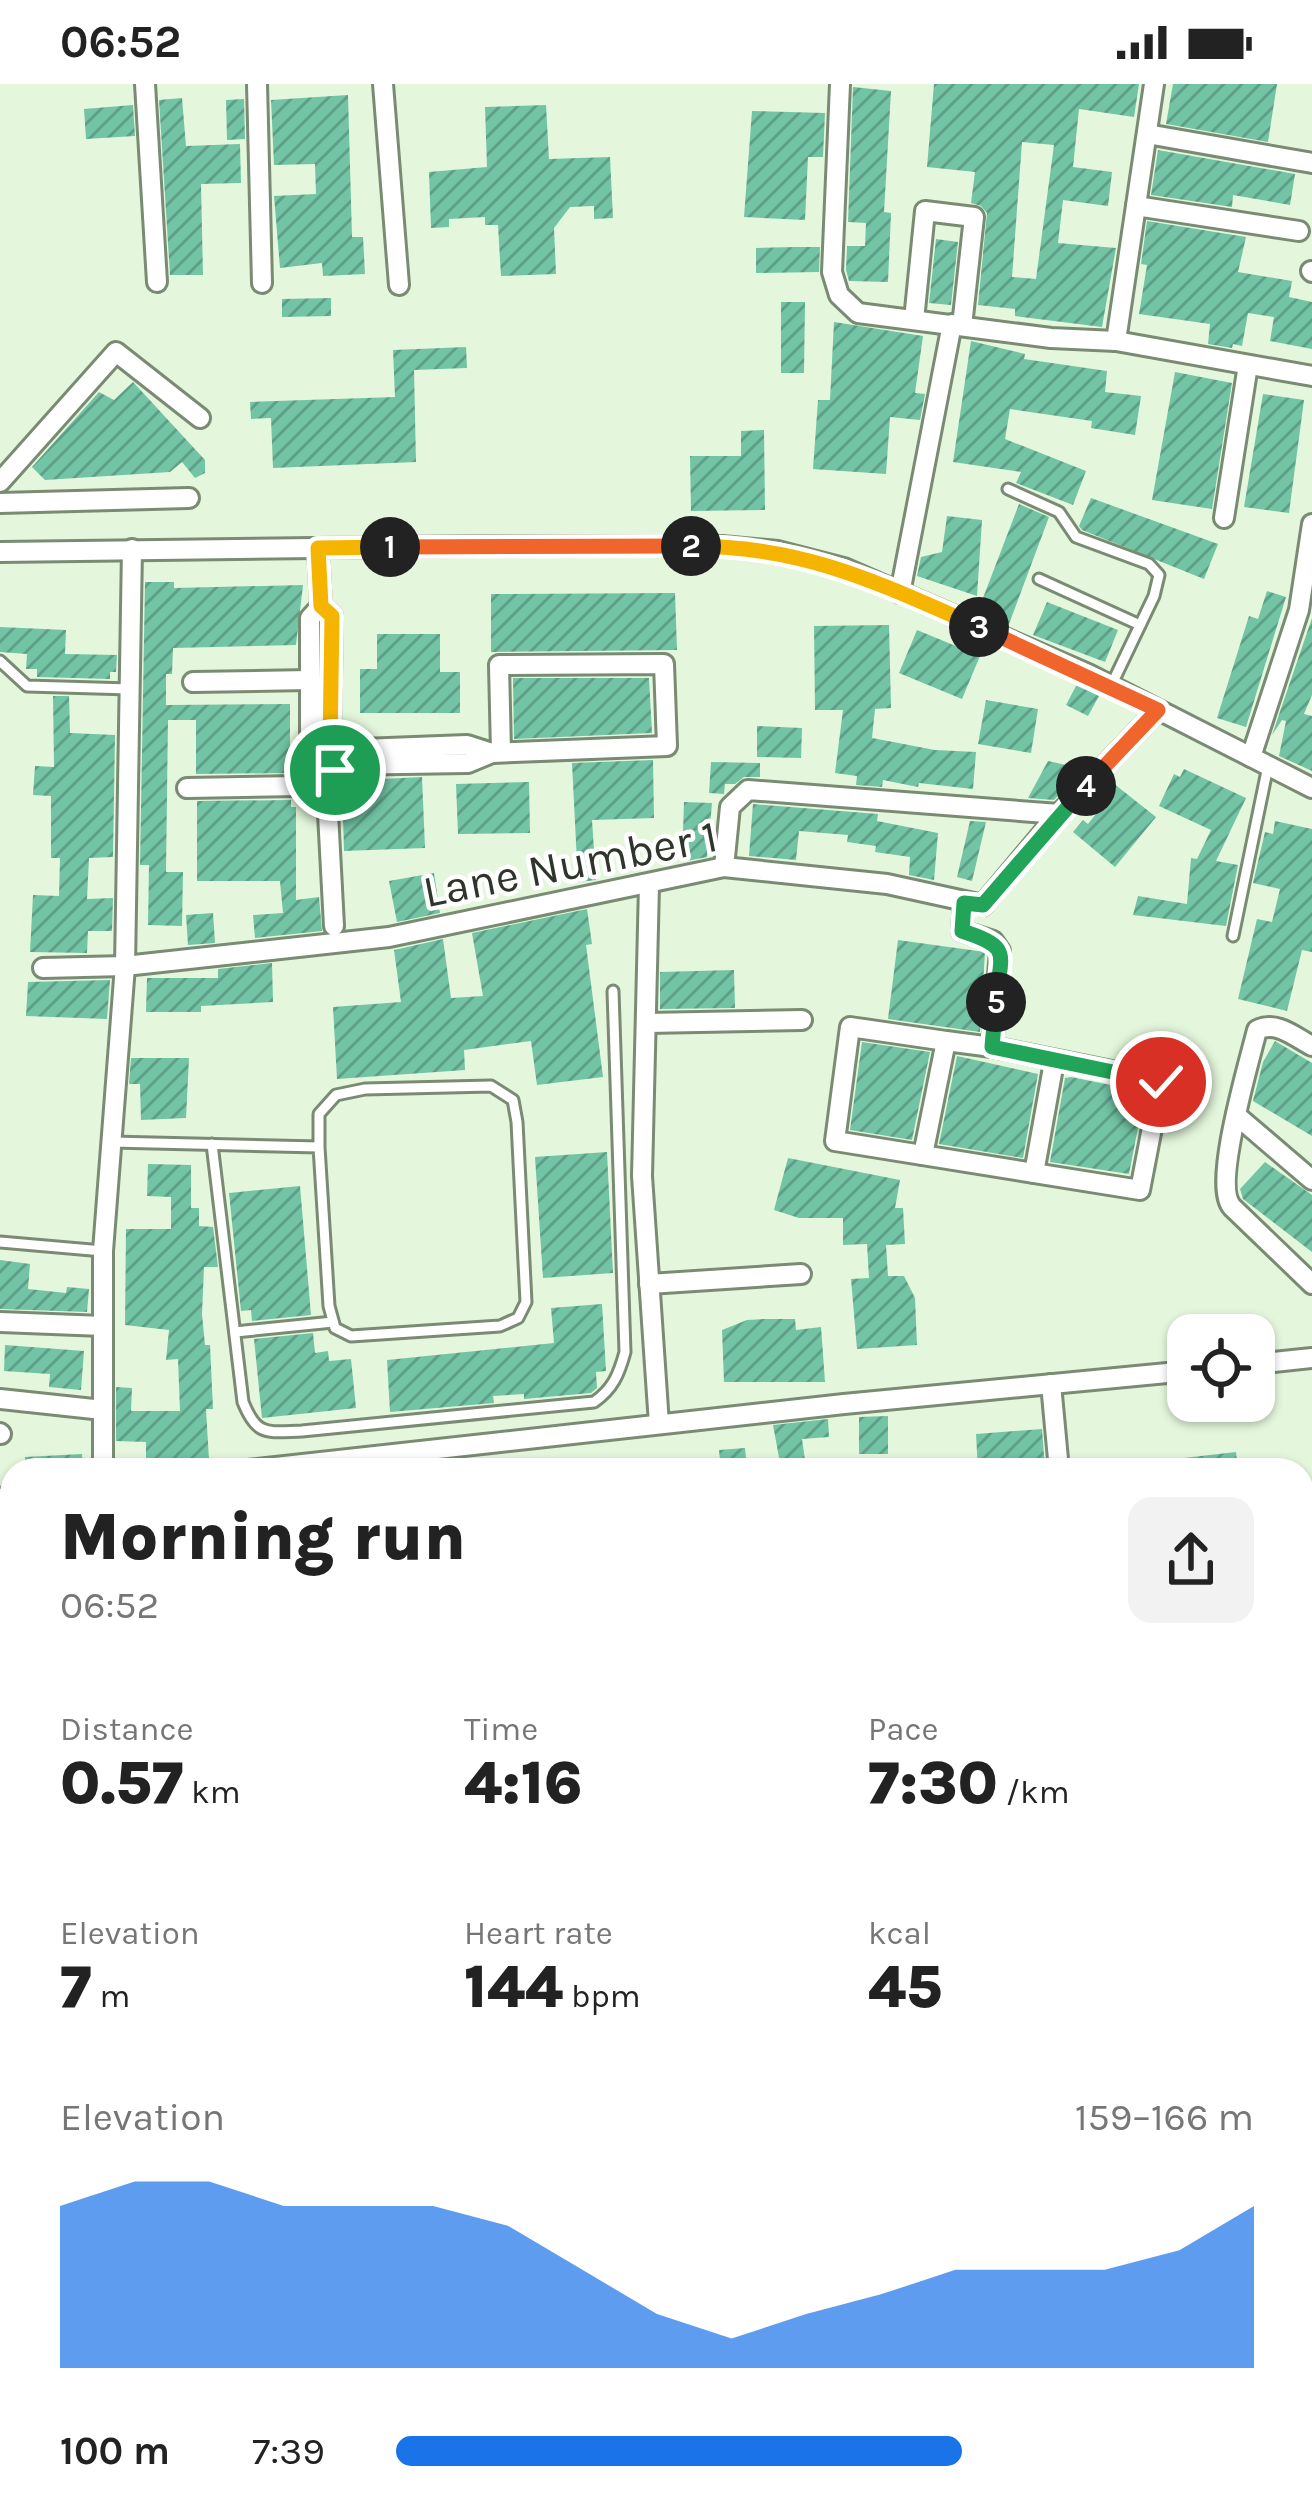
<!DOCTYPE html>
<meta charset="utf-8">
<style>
:root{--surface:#fff;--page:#f2f2f2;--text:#222;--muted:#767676;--accent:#1a73e8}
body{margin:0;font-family:Karla,sans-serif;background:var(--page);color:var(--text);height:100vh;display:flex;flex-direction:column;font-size:45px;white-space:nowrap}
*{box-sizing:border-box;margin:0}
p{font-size:39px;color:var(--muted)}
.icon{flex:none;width:66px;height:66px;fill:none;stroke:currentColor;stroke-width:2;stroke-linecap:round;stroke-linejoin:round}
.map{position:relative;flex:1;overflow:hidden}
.panel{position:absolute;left:0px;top:1374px;width:1314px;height:1062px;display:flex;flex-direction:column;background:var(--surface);border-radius:36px 36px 0 0;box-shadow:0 3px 9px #0004}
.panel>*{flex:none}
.tools{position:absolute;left:1167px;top:1230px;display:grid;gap:24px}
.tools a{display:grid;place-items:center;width:108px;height:108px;border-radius:24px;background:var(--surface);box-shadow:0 3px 9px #0004;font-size:60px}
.pin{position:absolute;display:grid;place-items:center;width:102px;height:102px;color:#fff;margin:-51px;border:6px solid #fff;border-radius:50%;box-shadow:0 3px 12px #0007}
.km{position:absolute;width:60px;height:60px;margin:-30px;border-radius:50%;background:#222;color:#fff;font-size:33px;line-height:60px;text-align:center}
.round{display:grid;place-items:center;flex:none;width:126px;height:126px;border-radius:24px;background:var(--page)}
.summary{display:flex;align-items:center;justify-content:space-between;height:204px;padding:0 60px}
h1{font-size:66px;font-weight:800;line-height:90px}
.figures{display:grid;grid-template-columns:repeat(3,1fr);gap:18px;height:204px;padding:12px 60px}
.figures div{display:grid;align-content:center}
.figures b{font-size:60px;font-weight:800}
.figures small{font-size:33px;font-weight:400}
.figures p{font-size:33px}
.chart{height:336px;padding:24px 60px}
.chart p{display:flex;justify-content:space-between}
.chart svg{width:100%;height:216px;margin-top:12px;fill:var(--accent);opacity:.7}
ul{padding:0 60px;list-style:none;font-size:39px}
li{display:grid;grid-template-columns:192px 144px 1fr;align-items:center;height:90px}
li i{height:30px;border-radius:15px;background:var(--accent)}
.status{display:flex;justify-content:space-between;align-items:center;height:84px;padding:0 60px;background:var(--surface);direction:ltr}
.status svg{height:33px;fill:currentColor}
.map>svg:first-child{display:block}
.building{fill:url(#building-hatch);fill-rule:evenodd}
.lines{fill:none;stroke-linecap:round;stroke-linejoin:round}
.service-casing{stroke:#7a8b73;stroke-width:15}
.minor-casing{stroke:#7a8b73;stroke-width:24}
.tertiary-casing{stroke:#7a8b73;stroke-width:30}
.service{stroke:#fff;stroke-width:9}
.minor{stroke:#fff;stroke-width:18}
.tertiary{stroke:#fff;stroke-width:24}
.split-1-casing{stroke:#fff;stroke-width:24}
.split-2-casing{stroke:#fff;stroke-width:24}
.split-3-casing{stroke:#fff;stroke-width:24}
.split-4-casing{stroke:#fff;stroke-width:24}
.split-5-casing{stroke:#fff;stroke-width:24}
.split-6-casing{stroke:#fff;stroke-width:24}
.split-1{stroke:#f5b400;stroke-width:15}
.split-2{stroke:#f0652b;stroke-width:15}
.split-3{stroke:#f5b400;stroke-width:15}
.split-4{stroke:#f0652b;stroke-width:15}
.split-5{stroke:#22a559;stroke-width:15}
.split-6{stroke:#22a559;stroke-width:15}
.labels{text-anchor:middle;stroke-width:9;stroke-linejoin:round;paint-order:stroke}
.street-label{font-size:45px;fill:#2e362b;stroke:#fff}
</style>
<div class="status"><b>06:52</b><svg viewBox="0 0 49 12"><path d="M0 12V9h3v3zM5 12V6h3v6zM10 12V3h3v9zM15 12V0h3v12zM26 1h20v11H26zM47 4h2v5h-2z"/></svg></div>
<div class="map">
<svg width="1312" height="2436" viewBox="0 0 1312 2436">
<defs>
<pattern id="building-hatch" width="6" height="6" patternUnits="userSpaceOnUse" patternTransform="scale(3)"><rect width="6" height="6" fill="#72c4a5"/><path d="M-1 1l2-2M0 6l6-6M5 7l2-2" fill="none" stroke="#5ea087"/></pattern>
</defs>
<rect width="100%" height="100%" fill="#e4f7dc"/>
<g class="building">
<path d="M 934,0 L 1139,0 L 1134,33 L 1079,25 L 1073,83 L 1112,88 L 1108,122 L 1063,116 L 1058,159 L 1116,164 L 1102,243 L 1015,232 L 1015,225 L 978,221 L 987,129 L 981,122 L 971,119 L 975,88 L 927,83 ZM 1022,58 L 1054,61 L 1036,195 L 1012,193 Z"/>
<polygon points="1173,0 1277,0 1268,58 1166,40"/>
<polygon points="853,3 891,7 884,128 891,129 888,198 849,197 846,186 847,162 865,162 866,139 848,138"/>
<polygon points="348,11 352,153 363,153 365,190 323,192 322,179 280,184 274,112 316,110 315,80 274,81 271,16"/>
<polygon points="182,14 186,62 240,60 241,99 201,100 203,191 170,191 159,16"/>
<polygon points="244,15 245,55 227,56 226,16"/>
<polygon points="133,21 135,52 86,55 84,25"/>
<polygon points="546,21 549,75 610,73 613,134 594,135 594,122 570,123 554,144 556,190 501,192 498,141 485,141 485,133 449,135 449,143 431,144 429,88 487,83 485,23"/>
<polygon points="752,27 825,29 823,73 808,73 805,136 744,133"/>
<polygon points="1158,66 1295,90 1290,121 1233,111 1232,123 1151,111"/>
<polygon points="1147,137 1246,153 1238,188 1292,197 1289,213 1312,218 1312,265 1270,257 1274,233 1248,229 1242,262 1233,260 1232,264 1208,260 1210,240 1139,230 1147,181 1141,180"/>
<polygon points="936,155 958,158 951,221 929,219"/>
<polygon points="795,163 820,163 819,188 756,189 756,164"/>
<polygon points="331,214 331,232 282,233 282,215"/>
<polygon points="781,218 805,218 804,289 781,289"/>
<polygon points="834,238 923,252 915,309 925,310 920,336 890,333 886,390 813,385 818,316 830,316"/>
<polygon points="971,257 1025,270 1024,275 1107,287 1105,308 1141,312 1135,351 1091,344 1092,337 1010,325 1005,355 1086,387 1073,421 1016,399 1021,388 953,378"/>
<polygon points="466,263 467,284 414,286 416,378 273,384 271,334 251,335 250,318 395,313 393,266"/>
<polygon points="1175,288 1232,299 1212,425 1152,416"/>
<polygon points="133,298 205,376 205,389 195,394 182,378 170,388 45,396 32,383 99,308 114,316"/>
<polygon points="1263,310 1304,316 1289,429 1244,423"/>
<polygon points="764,346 765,426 691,427 690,372 741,372 741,347"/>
<polygon points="1091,414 1218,460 1204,495 1082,446 1079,442"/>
<polygon points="1019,420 1049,433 1009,540 986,531 992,517 983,514"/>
<polygon points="947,432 982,436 977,512 917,492 921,473 942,468"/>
<polygon points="145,498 174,498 174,504 303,501 296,561 173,564 172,590 166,590 166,621 290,620 290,689 196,690 196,636 168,636 166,788 183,788 182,842 148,841 149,781 140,781"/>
<polygon points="1267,507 1286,513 1246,643 1217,634 1249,532 1258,535"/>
<polygon points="675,509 677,566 491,568 491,510"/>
<polygon points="1047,518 1118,546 1105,578 1033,551"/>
<polygon points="1312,534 1312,611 1304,630 1312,632 1312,687 1279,672 1286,637 1282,636 1272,651"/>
<polygon points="889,541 891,624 875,625 872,654 935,666 976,668 973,705 919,699 918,703 883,696 882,703 856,701 857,692 835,689 843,626 815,626 814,542"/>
<polygon points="0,543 66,546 65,570 117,571 116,588 110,588 110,595 37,593 37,585 26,585 27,570 0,568"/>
<polygon points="917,546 980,572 962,615 899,589"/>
<polygon points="377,550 440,550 440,588 460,588 460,629 360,629 360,585 377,585"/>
<polygon points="513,594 649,594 652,649 514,655"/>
<polygon points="1077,600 1099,612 1088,632 1066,621"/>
<polygon points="53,612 69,612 70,649 115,651 113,773 89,774 87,815 113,814 112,847 88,847 87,869 30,868 33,811 59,812 60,774 51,774 51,712 33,711 35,682 54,683"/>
<polygon points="986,616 1038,625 1031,669 978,660"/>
<polygon points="757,642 802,644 801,674 757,673"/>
<polygon points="653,676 654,734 592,736 596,796 578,798 572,679"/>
<polygon points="1048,677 1066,681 1061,709 1054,716 1028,714"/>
<polygon points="711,678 760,679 760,693 744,693 735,700 725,700 724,710 709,709"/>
<polygon points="1184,685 1246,714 1216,777 1238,781 1226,842 1133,831 1138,812 1187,820 1191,774 1197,775 1211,746 1159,722 1174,690 1180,693"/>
<polygon points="422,693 425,764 344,767 342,697"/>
<polygon points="529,698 530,749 458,750 456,700"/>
<polygon points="1113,699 1156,733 1115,783 1073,748 1083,736 1088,740 1107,716 1102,713"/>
<polygon points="291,716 291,723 296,723 296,816 319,813 322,847 255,854 253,831 283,829 280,797 197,797 197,717"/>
<polygon points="684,718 712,719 707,773 682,778"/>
<polygon points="753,720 878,730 877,737 938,749 934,796 909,791 910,773 875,768 876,762 847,758 848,751 799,747 796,776 749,772"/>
<polygon points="970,737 986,738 972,797 957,793"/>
<polygon points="1275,737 1312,745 1312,868 1302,866 1287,927 1238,915 1257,835 1272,838 1280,805 1253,799 1265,748 1273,750"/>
<polygon points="434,789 440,829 397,838 389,797"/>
<polygon points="587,825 592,860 586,861 603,993 537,1001 531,957 464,966 465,986 337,995 333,923 401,918 394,866 443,855 451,914 483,912 472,849"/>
<polygon points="213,829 215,859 188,861 186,831"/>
<polygon points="898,856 985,868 980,948 888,935"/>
<polygon points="272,879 273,918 201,922 201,928 146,928 147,894 218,894 218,885"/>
<polygon points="734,886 735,924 660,925 660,888"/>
<polygon points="110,896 107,935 26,932 28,898"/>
<polygon points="1275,957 1312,979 1312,1052 1253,1017 1263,978"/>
<polygon points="862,958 930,968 912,1056 850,1046"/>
<polygon points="957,972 1038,990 1023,1074 939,1060"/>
<polygon points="131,974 189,974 186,1034 141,1036 140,1000 129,1000"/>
<polygon points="1071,993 1145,1008 1129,1090 1050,1078 1065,994"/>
<polygon points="607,1068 613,1189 543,1194 535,1073"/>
<polygon points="788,1074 900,1096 895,1124 903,1124 905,1160 886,1161 888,1192 904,1192 915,1214 917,1261 857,1265 851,1195 869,1194 867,1160 843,1161 843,1134 799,1134 774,1126"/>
<polygon points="1265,1078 1312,1111 1312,1168 1243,1115 1240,1105"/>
<polygon points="148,1080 191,1081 191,1124 199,1124 199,1142 213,1143 218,1183 204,1183 202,1230 205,1261 210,1261 213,1325 206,1325 209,1376 146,1377 146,1358 116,1357 116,1303 132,1304 131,1327 180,1327 178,1275 166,1276 169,1246 125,1241 126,1145 171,1145 171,1113 147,1112"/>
<polygon points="300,1102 311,1231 252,1237 251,1226 241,1227 229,1109"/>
<polygon points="0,1176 30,1180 28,1205 66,1209 67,1203 89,1205 87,1228 0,1225"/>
<polygon points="602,1220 606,1287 596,1288 597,1304 591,1309 524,1315 524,1310 493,1312 494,1319 390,1328 387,1276 554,1259 551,1224"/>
<polygon points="764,1235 795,1235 796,1246 821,1243 825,1298 724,1298 722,1246 747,1236"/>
<polygon points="313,1249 315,1269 328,1267 329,1277 351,1275 356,1324 262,1334 254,1255"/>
<polygon points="5,1261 84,1267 81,1306 49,1303 50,1290 4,1287"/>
<polygon points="888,1332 888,1370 859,1370 859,1333"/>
<polygon points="828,1335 829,1353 802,1355 805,1376 780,1379 773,1341"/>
<polygon points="1042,1345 1045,1385 978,1386 976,1350"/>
<polygon points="745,1364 747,1384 721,1386 719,1366"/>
<polygon points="1236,1368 1238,1386 1176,1386 1175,1375"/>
<polygon points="82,1370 83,1386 25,1386 25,1373"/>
</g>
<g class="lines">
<defs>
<g id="service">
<polyline points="1008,405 1059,428 1076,453 1149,480 1159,491 1154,512 1111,602"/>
<polyline points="1039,495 1140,541"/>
<polyline points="0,577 27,602 130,605"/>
<polyline points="1233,852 1268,682"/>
<polyline points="112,1058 319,1063 319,1030 336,1011 365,1005 491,1002 513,1016 517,1038 526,1218 518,1234 500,1242 351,1252 335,1244 329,1222 319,1063"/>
<path d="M 212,1060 L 243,1318 C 257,1353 267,1348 302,1347 L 594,1318 C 613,1305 619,1290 625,1268 L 613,907"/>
<polyline points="0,1158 103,1167"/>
<polyline points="235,1248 333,1238"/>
<polyline points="0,1932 12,1930"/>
<polyline points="6,2002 12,2001"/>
<polyline points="0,2096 12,2093"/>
<polyline points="0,2350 12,2347"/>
<polyline points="507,2424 511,2436"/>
<polyline points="592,2424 593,2430 639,2424"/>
<polyline points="756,2424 757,2436"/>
<polyline points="825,2424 828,2436"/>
<polyline points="911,2424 936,2436"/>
</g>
<g id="minor">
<polyline points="145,0 157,198"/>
<polyline points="257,0 262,199"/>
<polyline points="383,0 399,201"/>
<polyline points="840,0 832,188 839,211 858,229 1051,254 1116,257 1312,292"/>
<polyline points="1147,50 1312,79"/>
<polyline points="1136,122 1299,147"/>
<polyline points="1311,187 1312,188"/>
<polyline points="914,236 925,127 974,133 962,242"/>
<polyline points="1116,257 1154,0"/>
<polyline points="0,398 116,268 200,334"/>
<polyline points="0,419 189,414"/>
<polyline points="1224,434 1248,281"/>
<polyline points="318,464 321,522 332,532 330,662"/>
<polyline points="0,468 481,462 722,462 778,467 844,484 1088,590 1312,704"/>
<polyline points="900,509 952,240"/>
<polyline points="193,598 310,596"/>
<polyline points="310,664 310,534 321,522"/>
<polyline points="335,666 467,661 492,669 667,662 664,580 499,581 501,668"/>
<polyline points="1251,673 1299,526 1312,440"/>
<polyline points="337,681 468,679 492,669"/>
<polyline points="326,692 334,842"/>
<polyline points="187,704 297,702 311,688"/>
<polyline points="724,783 730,723 748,706 1059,730"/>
<polyline points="649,801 642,1092 659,1340"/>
<polyline points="43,884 125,882 389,853 724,783 887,800 983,821 1059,730 1158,626"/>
<polyline points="647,939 802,936"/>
<polyline points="946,957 850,943 835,1057 1140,1106 1161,997 992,963 1000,867 993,857 962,847 964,819"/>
<path d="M 1312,962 C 1295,953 1276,936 1257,946 C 1249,979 1212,1101 1232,1123 L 1312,1200"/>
<polyline points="1236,1031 1312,1096"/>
<polyline points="923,1071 946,957 992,963"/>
<polyline points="1034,1089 1054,978"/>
<polyline points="649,1200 801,1190"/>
<polyline points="0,1238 103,1242"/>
<polyline points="1254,1280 1312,1274"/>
<polyline points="1051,1300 1059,1386"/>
<polyline points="0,1315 103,1326"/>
<polyline points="0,1349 1,1350"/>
<polyline points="103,1386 103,1167 125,882 132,465"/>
<polyline points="248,1386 844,1320 1188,1287"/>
<polyline points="822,1386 854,1386"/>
<polyline points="0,1414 12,1412"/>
<polyline points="1302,1421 1312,1419"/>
<polyline points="0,1487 12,1486"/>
<polyline points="1302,1515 1312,1513"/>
<polyline points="0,1577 12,1575"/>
<polyline points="1302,1666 1312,1664"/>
<polyline points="1302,1707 1312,1709"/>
<polyline points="0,1780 12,1778"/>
<polyline points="1302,1804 1312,1805"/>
<polyline points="0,1823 11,1866"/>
<polyline points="0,2415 12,2414"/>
<polyline points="437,2436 496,2424"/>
<polyline points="1014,2436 1015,2424"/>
<polyline points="1272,2436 1273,2424"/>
</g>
<g id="tertiary">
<polyline points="0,2142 12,2158"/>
<polyline points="204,2424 214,2436"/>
</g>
</defs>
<use href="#service" class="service-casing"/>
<use href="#minor" class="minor-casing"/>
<use href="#tertiary" class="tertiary-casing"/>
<use href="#service" class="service"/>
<use href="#minor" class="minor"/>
<use href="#tertiary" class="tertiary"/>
</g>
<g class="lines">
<defs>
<polyline id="split-1" points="335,686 337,670 330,662 332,532 321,522 318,464 390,463"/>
<polyline id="split-2" points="390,463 691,462"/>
<path id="split-3" d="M 691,462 C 805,462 878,499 979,543"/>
<polyline id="split-4" points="979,543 1158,626 1086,702"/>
<path id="split-5" d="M 996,918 C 1000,869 1014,864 962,847 L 964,819 L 983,821 L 1086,702"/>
<polyline id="split-6" points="996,918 992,963 1161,998"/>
</defs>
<use href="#split-1" class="split-1-casing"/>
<use href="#split-2" class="split-2-casing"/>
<use href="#split-3" class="split-3-casing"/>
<use href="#split-4" class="split-4-casing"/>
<use href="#split-5" class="split-5-casing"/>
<use href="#split-6" class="split-6-casing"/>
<use href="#split-1" class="split-1"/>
<use href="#split-2" class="split-2"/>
<use href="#split-3" class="split-3"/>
<use href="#split-4" class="split-4"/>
<use href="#split-5" class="split-5"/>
<use href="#split-6" class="split-6"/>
</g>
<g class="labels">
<g class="street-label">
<text transform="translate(570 779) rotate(-11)" y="16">Lane Number 1</text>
</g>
</g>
</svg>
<div class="tools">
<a><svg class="icon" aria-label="locate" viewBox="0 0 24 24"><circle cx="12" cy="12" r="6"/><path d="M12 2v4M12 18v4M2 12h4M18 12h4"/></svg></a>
</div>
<div class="pin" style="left:335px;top:686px;background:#1e9e55"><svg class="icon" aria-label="arrive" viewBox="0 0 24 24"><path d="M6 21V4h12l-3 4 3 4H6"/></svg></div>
<div class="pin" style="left:1161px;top:998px;background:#d93025"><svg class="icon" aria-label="check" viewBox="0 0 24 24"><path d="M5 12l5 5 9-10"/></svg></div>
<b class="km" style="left:390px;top:463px">1</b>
<b class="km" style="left:691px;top:462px">2</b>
<b class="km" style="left:979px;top:543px">3</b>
<b class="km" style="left:1086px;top:702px">4</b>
<b class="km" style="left:996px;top:918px">5</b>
<section class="panel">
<div class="summary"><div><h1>Morning run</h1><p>06:52</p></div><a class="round"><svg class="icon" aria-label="share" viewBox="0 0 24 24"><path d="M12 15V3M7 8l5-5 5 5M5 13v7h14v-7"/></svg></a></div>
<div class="figures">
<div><p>Distance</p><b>0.57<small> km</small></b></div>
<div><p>Time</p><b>4:16</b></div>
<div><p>Pace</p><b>7:30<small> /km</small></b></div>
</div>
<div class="figures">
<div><p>Elevation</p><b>7<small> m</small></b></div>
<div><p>Heart rate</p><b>144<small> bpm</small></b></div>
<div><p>kcal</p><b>45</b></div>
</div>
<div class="chart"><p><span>Elevation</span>159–166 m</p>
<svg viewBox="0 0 160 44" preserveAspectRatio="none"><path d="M0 44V11L10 6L20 6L30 11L40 11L50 11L60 15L70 24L80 33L90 38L100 33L110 29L120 24L130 24L140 24L150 20L160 11V44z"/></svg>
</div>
<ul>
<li><b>100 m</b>7:39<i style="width:66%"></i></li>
</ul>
</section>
</div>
